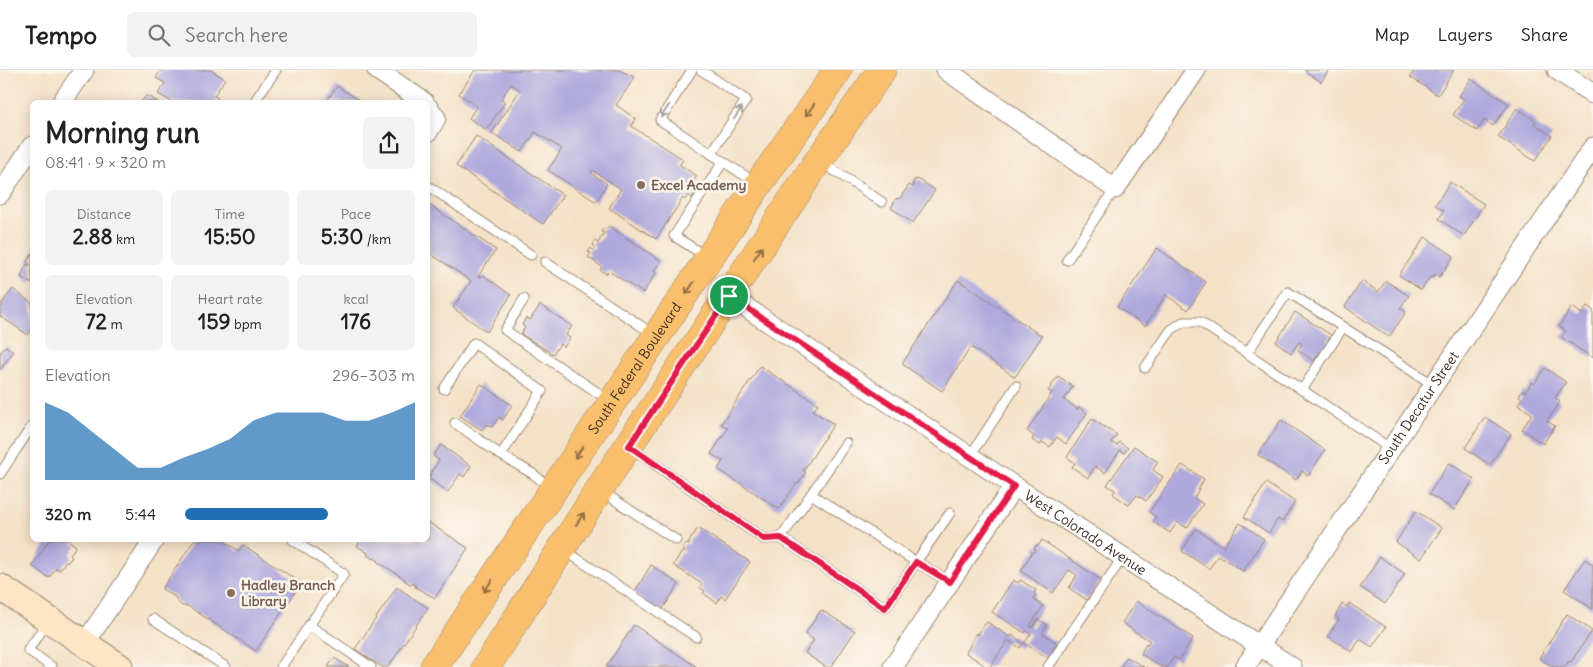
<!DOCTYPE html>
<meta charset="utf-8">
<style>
:root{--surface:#fff;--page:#f2f2f2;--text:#222;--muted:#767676;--line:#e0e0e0;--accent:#1f6fb2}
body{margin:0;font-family:Delius,sans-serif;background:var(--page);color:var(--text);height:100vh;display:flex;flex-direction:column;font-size:19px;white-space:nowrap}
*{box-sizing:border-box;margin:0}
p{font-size:16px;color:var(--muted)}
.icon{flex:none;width:28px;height:28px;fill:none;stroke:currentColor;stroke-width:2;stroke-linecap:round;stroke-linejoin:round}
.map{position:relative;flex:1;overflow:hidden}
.side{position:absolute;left:30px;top:30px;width:400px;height:442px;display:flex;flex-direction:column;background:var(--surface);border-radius:8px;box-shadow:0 2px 12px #0003}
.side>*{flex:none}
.pin{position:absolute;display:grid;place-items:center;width:42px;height:42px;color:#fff;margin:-21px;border:2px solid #fff;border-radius:50%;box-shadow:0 1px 5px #0007}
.round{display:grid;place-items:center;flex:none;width:52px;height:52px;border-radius:8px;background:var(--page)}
.summary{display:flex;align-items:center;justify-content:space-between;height:85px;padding:0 15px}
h1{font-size:28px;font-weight:700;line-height:38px}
.figures{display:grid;grid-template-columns:repeat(3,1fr);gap:8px;height:85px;padding:5px 15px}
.figures div{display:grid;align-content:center;border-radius:8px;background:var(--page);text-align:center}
.figures b{font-size:21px;font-weight:700}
.figures small{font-size:14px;font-weight:400}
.figures p{font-size:14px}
.chart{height:140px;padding:10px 15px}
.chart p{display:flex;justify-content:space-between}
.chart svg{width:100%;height:90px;margin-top:5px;fill:var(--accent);opacity:.7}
ul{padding:0 15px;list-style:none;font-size:16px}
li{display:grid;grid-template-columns:80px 60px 1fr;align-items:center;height:38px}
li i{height:12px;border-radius:6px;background:var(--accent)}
header{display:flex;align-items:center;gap:30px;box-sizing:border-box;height:70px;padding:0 25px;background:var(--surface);border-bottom:1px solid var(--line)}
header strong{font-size:24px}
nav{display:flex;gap:28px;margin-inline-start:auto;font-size:18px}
.search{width:350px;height:45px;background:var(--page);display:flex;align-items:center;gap:12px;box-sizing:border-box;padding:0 18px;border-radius:8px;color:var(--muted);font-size:19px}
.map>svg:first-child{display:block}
.building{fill:#aea8dd}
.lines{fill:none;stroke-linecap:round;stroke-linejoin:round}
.service-casing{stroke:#988672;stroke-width:11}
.minor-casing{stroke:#988672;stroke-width:21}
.secondary-casing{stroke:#988672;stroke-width:28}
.primary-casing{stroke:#988672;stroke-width:29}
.service{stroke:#fff;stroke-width:9}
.minor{stroke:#fff;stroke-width:19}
.secondary{stroke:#fde5c5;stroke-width:26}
.primary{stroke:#f9bf6d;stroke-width:28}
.oneway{stroke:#906d42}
.oneway2{stroke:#a79f9a}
.route-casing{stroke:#fff;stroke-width:10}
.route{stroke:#e11d48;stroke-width:6}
.education-dot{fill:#8d6e63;stroke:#fbf7ec;stroke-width:2}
.labels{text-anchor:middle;stroke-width:5;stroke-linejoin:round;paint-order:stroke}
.education-label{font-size:14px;font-weight:bold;fill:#785e54;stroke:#fbf7ec;text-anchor:start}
.street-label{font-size:14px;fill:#3b2a1e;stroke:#fbf7ec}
</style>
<header>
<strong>Tempo</strong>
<div class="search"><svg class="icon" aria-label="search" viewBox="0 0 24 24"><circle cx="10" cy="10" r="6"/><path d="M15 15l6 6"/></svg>Search here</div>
<nav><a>Map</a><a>Layers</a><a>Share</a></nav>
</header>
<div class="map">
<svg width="1593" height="597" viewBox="0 0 1593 597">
<rect width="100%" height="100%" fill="#fbf7ec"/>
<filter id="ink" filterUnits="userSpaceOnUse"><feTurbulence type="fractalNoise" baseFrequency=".02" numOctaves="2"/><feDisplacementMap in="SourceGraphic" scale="10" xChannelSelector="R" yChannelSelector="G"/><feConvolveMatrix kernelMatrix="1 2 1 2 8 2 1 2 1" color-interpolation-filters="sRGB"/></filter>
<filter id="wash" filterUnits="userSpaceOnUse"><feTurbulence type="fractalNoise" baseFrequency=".0096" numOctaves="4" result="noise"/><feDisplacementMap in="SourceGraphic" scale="20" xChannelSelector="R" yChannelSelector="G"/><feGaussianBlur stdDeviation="1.12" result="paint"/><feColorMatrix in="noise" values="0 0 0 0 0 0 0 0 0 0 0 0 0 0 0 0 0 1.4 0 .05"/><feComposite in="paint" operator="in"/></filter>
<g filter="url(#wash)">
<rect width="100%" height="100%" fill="#f4e1c7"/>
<g id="blocks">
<g class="building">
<polygon points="161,0 211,0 225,9 214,26 218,28 215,32 172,32 158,24 165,13 156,8"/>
<polygon points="475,0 619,0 635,7 616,35 636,49 631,56 683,89 680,95 697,106 691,115 694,117 692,119 696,122 692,128 688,125 685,130 683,128 656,169 609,138 621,119 592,100 591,103 607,114 596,132 548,100 562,79 535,62 522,82 492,63 520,20 511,14 501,29 505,32 486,60 469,48 477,36 459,24"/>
<polygon points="1304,0 1329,0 1321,12"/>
<polygon points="1415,0 1454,0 1438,25 1410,7"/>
<polygon points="1471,9 1509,34 1493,56 1484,50 1477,61 1453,45 1464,29 1459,26"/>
<polygon points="337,16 362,32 326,32"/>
<polygon points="147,25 158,32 141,32"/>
<polygon points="1517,38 1536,51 1534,53 1552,66 1535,91 1498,67"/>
<polygon points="476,66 563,125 543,154 456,96"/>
<polygon points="915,109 917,110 918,109 935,120 913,153 891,138 896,129 900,128 909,115 913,117 914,115 912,114"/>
<polygon points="1450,112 1484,134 1464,166 1439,149 1444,141 1435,135"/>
<polygon points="428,134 496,180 478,206 481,207 483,205 511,225 487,262 453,238 471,211 428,182"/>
<polygon points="609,156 661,191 654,201 656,203 643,223 609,201 606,204 600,200 602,197 588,187 591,183 588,182 591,178 593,180 595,177 593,175 595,171 598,173 604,163 601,162 604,158 606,159"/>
<polygon points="1425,167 1454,186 1439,207 1435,204 1432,208 1430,207 1421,220 1399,205"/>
<polygon points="1157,178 1206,212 1188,240 1166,225 1145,256 1117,237"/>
<polygon points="32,183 32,214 21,207 23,202 27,194 29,196 30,194 27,192"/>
<polygon points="958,210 1042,266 1015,307 971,277 942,321 902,294"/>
<polygon points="1362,211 1378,222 1386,211 1409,226 1400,238 1406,242 1389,267 1345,237"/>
<polygon points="13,219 32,233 32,258 28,265 0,246 0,239 3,235 1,234"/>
<polygon points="540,235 572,256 566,265 570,268 564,277 560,274 553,284 521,264 525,257 522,255 526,248 530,250"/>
<polygon points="1587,236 1593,240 1593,288 1561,267 1566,261 1559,256 1572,237 1582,244"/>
<polygon points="1295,242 1331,265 1327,271 1330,274 1325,281 1322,279 1314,291 1298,280 1302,274 1299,272 1291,283 1276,272"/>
<polygon points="6,276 13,282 0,300 0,282 1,282"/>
<polygon points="760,296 818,334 813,341 834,354 803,401 806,402 798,414 797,413 779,439 718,399 723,391 711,384 728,358 721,354"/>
<polygon points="1545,298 1566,312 1555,328 1560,332 1547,351 1555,356 1543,374 1522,359 1532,344 1518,334 1522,328 1519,326 1523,320 1525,322 1532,312 1534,314"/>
<polygon points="1058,306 1073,316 1064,330 1076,338 1077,340 1079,337 1087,343 1066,374 1057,367 1050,377 1042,372 1040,375 1032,370 1034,366 1027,361 1052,323 1048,321"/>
<polygon points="481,314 512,335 503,350 499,347 492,357 487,354 482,360 460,346"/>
<polygon points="1485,347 1511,364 1490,395 1465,378"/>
<polygon points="1092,349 1117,365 1111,372 1117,376 1119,372 1128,378 1124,383 1120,380 1105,403 1095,396 1088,408 1072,397 1075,393 1067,387"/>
<polygon points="1281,350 1325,380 1308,406 1302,401 1296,410 1258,385"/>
<polygon points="441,375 471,396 464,407 460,404 448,422 428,408 439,390 433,386"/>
<polygon points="1134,376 1158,392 1153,400 1163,407 1146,431 1137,425 1129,435 1113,424 1115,420 1107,415"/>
<polygon points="1449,393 1474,409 1454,440 1429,424"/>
<polygon points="1182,395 1204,409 1194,428 1203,434 1187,458 1177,452 1170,463 1153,452 1156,447 1149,442"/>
<polygon points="1266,413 1295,432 1282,452 1278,449 1269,463 1244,447"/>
<polygon points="1416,441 1442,458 1421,489 1396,472"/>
<polygon points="428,452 468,478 435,528 415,517 416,516 412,513 411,515 404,510 405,509 378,492 379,491 374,488 374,489 367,485 368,483 357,476 361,470 428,470"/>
<polygon points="1240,453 1264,469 1243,501 1218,485 1209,499 1182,481 1196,459 1224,477 1223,478"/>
<polygon points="698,458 750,492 725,529 721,526 717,533 703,523 705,521 699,517 702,514 673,495 682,482 684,483 685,481 682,479 686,473 689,475 689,472"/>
<polygon points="49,470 68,470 76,476 70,485 72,487 67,493 65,492 60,500 56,498 49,508 32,496"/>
<polygon points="194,470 222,470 239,481 243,475 301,513 256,581 188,536 182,536 177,531 175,527 162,519"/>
<polygon points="1042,470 1101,510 1087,530 1069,518 1077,505 1069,500 1053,523 1021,501 1032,482 1033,483 1036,480 1034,479 1036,475 1038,476"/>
<polygon points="1380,487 1405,504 1385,534 1360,517"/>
<polygon points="1585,489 1593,495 1593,539 1564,520"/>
<polygon points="651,495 679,514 660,543 634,523"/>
<polygon points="1013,510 1018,513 1020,510 1036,520 1034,523 1036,525 1033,529 1043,536 1030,556 1032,558 1038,549 1047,555 1042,563 1057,573 1048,588 1024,573 1031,564 1026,561 1025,563 992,542"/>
<polygon points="397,517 428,538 388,597 382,597 355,579"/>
<polygon points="1136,531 1193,568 1179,590 1174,587 1167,597 1161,597 1141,584 1146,573 1147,574 1150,571 1122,553"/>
<polygon points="1349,533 1386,557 1372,577 1360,569 1352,582 1328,566 1339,549 1335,546 1342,534 1347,537"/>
<polygon points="821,540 855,561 831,597 826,597 805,583 814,570 805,564"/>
<polygon points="1567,544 1592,561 1571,592 1569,591 1565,597 1553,597 1539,588"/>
<polygon points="987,552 1010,567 1012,565 1023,573 1020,578 1008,570 990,597 987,597 966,583 976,563 978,565 980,562 979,561"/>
<polygon points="634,555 697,597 606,597"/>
<polygon points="1127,587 1137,593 1144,597 1120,597"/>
<polygon points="334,588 349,597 328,597"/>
</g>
</g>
</g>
<g filter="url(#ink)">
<use href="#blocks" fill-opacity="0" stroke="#988672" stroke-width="1"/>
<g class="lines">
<defs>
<g id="service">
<polyline points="692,0 660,50 756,113"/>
<polyline points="701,0 746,30 711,84"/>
<polyline points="254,32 276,0"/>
<polyline points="821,92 882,132"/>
<polyline points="428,116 531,185"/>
<polyline points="707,187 674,166 723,92"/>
<polyline points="1067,190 1115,119"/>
<polyline points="545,192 653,264"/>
<polyline points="524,229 505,260 610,331"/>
<polyline points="1247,283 1288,222 1434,315"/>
<polyline points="1145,298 1171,260 1183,252 1200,252 1391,379"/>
<polyline points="444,319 474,273 542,321 501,385 533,404 551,418"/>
<polyline points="1302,320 1343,257"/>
<polyline points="455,353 501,385"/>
<polyline points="631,378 764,469 781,468 846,373"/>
<polyline points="970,386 1016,316"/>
<polyline points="0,404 32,356"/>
<polyline points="601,421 676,470"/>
<polyline points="781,468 885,538 916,492 811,424"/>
<polyline points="564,480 696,567"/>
<polyline points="950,512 916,492 950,443"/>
<polyline points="153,549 226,597"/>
<polyline points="48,552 28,580 52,597"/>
<polyline points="309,555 371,597"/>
<polyline points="281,597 344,504 293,470"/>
<polyline points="1048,597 1123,487"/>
</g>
<g id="minor">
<polyline points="377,0 424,32"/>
<polyline points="946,0 1115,119 1196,0"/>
<polyline points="1557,0 1593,24"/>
<polyline points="62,32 84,0"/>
<polyline points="428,37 436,48 428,62"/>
<polyline points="0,124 32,76"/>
<path id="s1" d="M 729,226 L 1014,416 L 1292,597"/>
<polyline points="85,573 154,470"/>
<polyline points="893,597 1014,416"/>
<path id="s2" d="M 1245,597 L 1593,77"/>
</g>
<polyline id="secondary" points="0,517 120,597"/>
<g id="primary">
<path id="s3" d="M 434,597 L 758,115 L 838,0"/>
<polyline points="486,597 599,420 810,103 882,0"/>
</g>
</defs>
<use href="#service" class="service-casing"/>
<use href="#minor" class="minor-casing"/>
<use href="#secondary" class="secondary-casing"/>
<use href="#primary" class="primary-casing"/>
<use href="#service" class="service"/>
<use href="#minor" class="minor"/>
<use href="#secondary" class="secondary"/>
<use href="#primary" class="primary"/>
</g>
<defs><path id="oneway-shaft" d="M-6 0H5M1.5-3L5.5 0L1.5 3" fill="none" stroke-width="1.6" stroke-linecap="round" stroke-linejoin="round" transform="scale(1.25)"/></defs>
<g class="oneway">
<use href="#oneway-shaft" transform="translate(810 40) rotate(125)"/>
<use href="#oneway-shaft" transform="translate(758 183) rotate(-56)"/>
<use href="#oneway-shaft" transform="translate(690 218) rotate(124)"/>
<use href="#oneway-shaft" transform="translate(579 382) rotate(124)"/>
<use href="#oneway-shaft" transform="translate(580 449) rotate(-56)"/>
<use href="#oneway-shaft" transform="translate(488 516) rotate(124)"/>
</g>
<g class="oneway2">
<use href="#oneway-shaft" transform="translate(665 41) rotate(123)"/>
<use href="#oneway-shaft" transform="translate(738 43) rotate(-57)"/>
</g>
</g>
<g class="lines" filter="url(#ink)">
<defs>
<polygon id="route" points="729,226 1014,416 950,512 916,492 885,538 781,468 764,469 629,376"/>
</defs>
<use href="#route" class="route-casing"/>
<use href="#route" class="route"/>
</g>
<g class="education-dot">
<circle cx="641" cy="115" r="5"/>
<circle cx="231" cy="523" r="5"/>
</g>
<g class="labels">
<g class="education-label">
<text x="651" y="120">Excel Academy</text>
<text x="241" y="520">Hadley Branch<tspan x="241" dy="16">Library</tspan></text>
</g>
<g class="street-label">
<text dy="5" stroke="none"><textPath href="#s3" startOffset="360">South Federal Boulevard</textPath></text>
<text dy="5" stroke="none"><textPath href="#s2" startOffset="312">South Decatur Street</textPath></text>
<text dy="5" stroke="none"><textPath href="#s1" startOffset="428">West Colorado Avenue</textPath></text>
</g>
</g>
</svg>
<div class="pin" style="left:729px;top:226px;background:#1e9e55"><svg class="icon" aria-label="arrive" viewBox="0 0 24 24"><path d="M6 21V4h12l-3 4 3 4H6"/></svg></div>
<section class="side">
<div class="summary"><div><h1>Morning run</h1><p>08:41 · 9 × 320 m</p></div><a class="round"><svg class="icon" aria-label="share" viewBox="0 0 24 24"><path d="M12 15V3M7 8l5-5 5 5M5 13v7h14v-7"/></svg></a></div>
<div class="figures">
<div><p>Distance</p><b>2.88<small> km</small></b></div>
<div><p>Time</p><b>15:50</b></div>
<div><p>Pace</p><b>5:30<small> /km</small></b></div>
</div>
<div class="figures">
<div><p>Elevation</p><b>72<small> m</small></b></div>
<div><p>Heart rate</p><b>159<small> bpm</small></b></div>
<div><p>kcal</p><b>176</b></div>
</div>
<div class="chart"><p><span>Elevation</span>296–303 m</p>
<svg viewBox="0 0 160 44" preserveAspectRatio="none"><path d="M0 44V6L10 11L20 20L30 29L40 38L50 38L60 33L70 29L80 24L90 15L100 11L110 11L120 11L130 15L140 15L150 11L160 6V44z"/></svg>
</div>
<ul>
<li><b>320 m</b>5:44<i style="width:62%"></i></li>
</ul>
</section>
</div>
